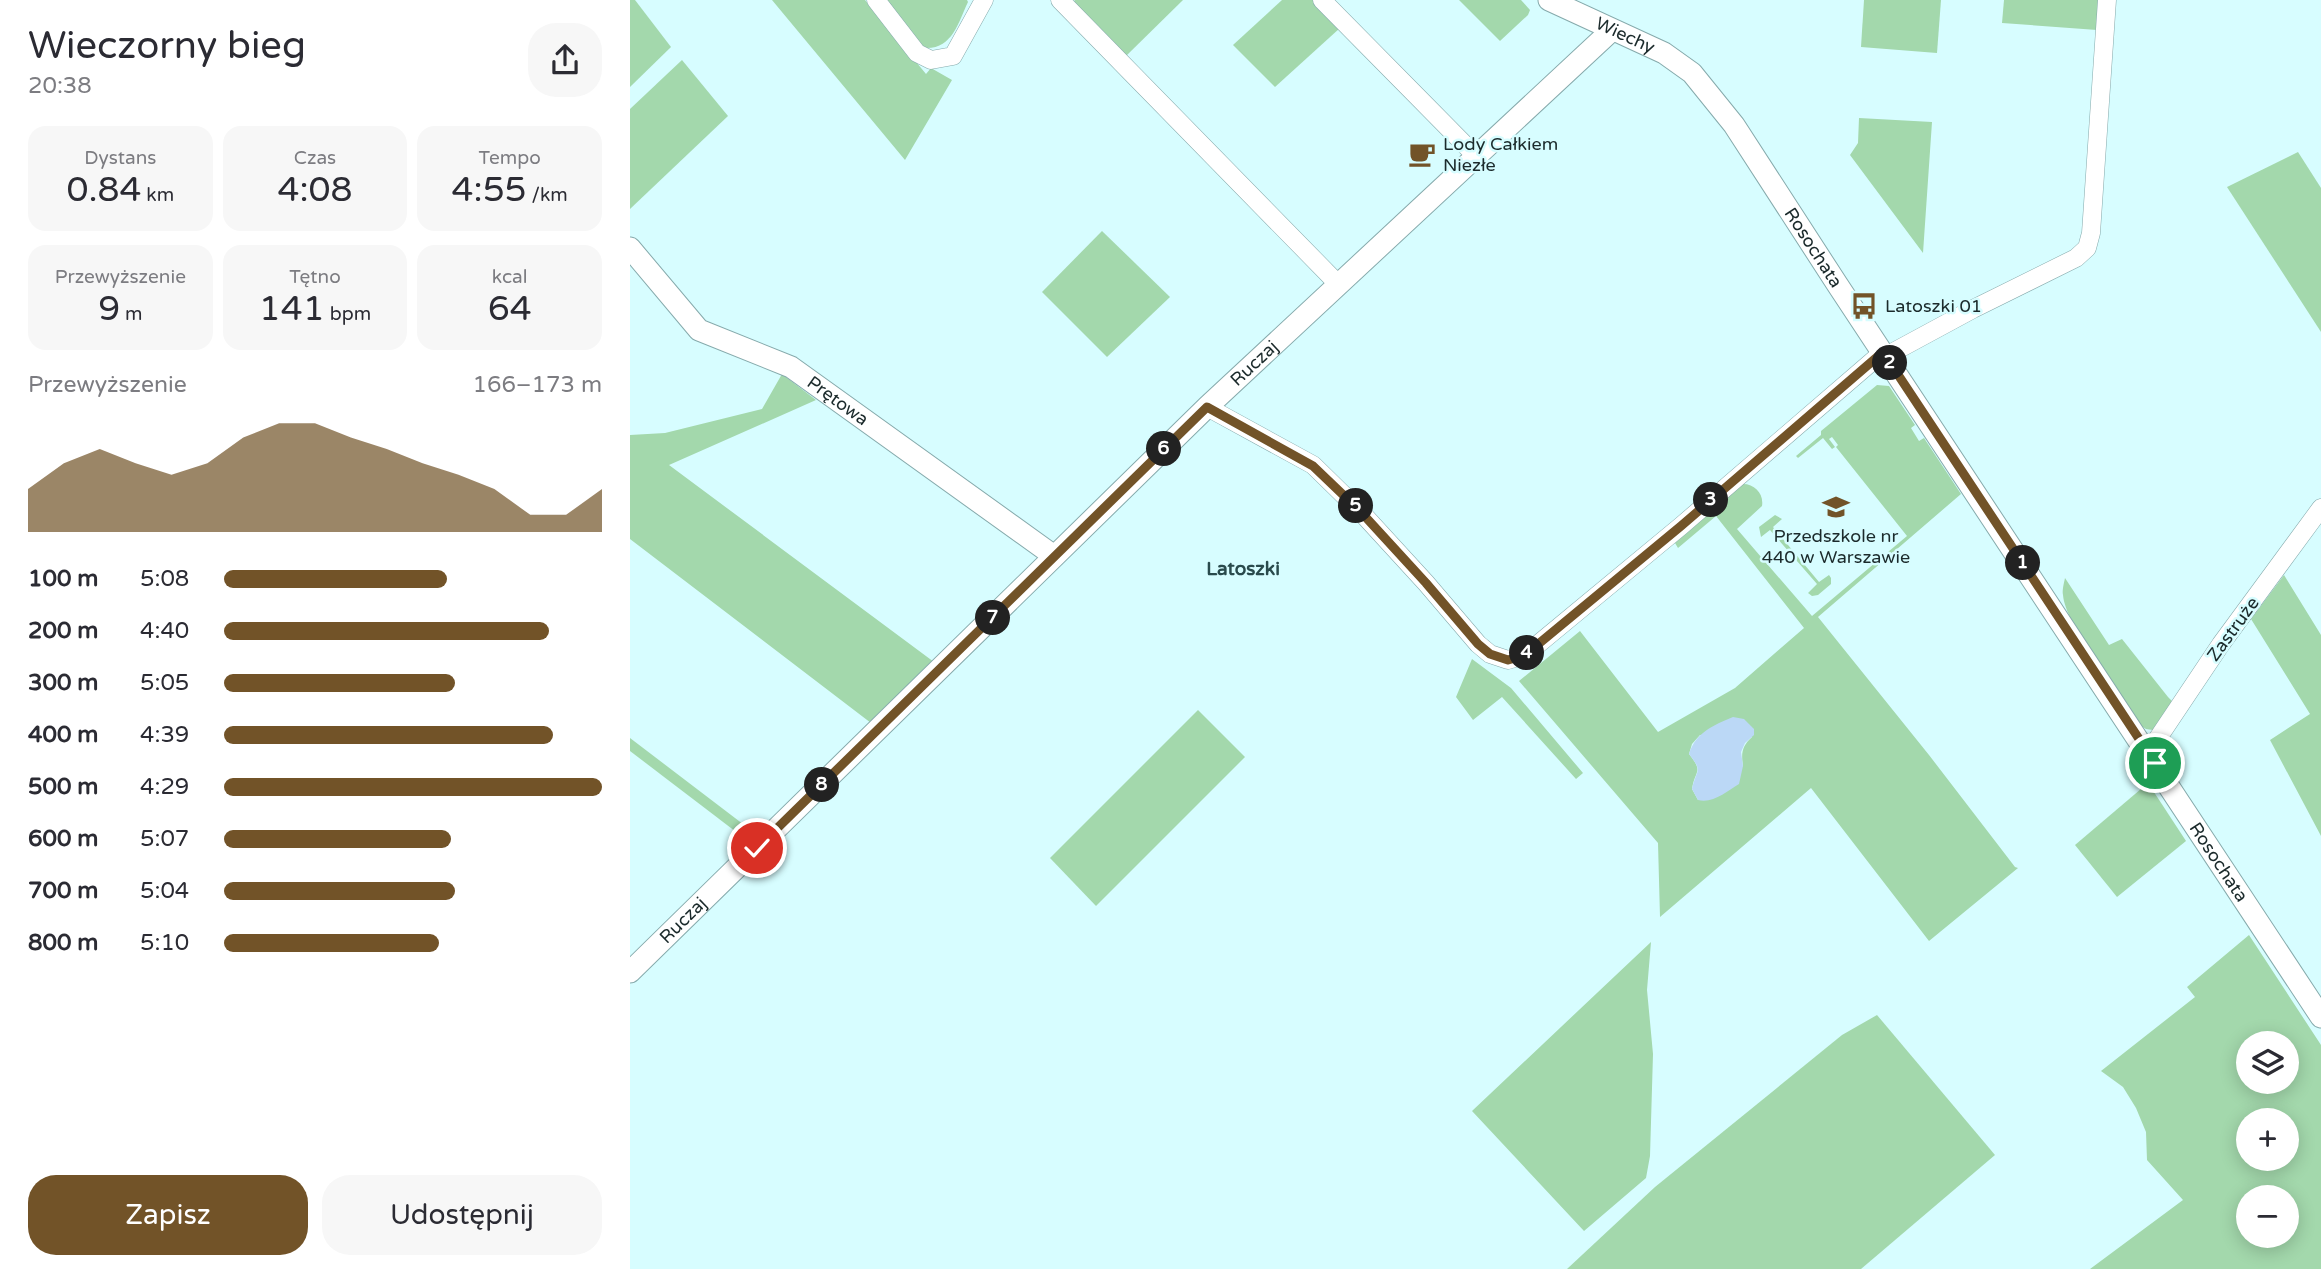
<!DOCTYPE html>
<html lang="pl">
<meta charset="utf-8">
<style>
:root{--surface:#fff;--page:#f7f7f7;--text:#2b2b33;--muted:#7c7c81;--accent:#725328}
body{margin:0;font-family:"Varela Round",sans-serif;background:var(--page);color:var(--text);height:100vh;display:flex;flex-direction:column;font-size:26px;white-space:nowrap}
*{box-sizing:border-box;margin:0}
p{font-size:23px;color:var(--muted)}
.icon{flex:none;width:38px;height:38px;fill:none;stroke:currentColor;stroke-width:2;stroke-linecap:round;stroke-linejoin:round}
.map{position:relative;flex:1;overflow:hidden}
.side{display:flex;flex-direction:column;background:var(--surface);width:630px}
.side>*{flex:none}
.controls{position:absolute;left:1606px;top:1031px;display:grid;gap:14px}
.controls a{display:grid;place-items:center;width:63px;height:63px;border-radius:50%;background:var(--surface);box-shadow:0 4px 18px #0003;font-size:35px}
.pin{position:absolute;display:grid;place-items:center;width:60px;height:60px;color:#fff;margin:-30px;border:4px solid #fff;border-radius:50%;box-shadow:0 2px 7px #0007}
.km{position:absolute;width:35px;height:35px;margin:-18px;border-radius:50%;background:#222;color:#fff;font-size:19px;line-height:35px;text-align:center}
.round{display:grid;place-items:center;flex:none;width:74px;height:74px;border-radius:28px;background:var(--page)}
.overview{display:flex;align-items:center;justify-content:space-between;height:119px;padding:0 28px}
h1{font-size:38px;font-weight:600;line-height:52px}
.metrics{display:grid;grid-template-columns:repeat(3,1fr);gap:10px;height:119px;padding:7px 28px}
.metrics div{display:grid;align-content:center;border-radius:18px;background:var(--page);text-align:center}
.metrics b{font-size:35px;font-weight:600}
.metrics small{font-size:19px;font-weight:400}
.metrics p{font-size:19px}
.chart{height:196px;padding:14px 28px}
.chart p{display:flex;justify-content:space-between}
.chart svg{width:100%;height:126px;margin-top:7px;fill:var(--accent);opacity:.7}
.primary-button{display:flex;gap:14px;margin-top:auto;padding:14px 28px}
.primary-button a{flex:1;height:80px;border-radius:28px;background:var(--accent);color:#fff;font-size:28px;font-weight:600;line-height:80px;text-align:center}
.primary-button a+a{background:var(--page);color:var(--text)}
ul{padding:0 28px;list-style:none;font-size:23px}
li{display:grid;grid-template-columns:112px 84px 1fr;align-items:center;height:52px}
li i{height:18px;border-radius:9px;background:var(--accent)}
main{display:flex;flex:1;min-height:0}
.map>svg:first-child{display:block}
.green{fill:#a3d8ac;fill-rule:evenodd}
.water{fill:#bbd8f6}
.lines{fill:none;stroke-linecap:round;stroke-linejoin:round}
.minor-casing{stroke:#86aaac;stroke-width:19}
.tertiary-casing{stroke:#86aaac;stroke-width:23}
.minor{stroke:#fff;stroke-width:18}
.tertiary{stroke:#fff;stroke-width:21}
.route-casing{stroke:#fff;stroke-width:14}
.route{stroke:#725328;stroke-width:9}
.labels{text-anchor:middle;stroke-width:5;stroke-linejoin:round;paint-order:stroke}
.street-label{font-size:18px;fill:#1b2a2b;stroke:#d7fdff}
.poi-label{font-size:18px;fill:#1b2a2b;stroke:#d7fdff;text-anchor:start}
.neighbourhood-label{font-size:19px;font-weight:bold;fill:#294a4c;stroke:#d7fdff}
</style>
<main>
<section class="side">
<div class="overview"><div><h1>Wieczorny bieg</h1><p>20:38</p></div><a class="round"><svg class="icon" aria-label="share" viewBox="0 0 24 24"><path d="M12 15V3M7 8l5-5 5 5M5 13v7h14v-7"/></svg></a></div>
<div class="metrics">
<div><p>Dystans</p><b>0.84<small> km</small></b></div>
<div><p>Czas</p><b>4:08</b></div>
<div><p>Tempo</p><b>4:55<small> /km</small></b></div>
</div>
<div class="metrics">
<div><p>Przewyższenie</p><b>9<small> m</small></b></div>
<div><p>Tętno</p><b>141<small> bpm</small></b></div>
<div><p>kcal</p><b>64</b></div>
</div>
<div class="chart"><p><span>Przewyższenie</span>166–173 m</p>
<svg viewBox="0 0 160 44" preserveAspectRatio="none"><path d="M0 44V29L10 20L20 15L30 20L40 24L50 20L60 11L70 6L80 6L90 11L100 15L110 20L120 24L130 29L140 38L150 38L160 29V44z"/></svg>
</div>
<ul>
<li><b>100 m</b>5:08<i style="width:59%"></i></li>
<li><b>200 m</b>4:40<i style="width:86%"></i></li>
<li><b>300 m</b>5:05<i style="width:61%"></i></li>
<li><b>400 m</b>4:39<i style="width:87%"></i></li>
<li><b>500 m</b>4:29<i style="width:100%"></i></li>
<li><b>600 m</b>5:07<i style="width:60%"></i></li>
<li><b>700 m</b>5:04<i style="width:61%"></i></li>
<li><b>800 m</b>5:10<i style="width:57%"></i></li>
</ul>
<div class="primary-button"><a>Zapisz</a><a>Udostępnij</a></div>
</section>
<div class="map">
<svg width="1691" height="1269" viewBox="0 0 1691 1269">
<rect width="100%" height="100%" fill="#d7fdff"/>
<g class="green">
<polygon points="0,0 5,0 41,47 0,87"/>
<polygon points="142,0 235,0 296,74 301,68 322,80 275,160"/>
<path d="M 253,0 L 337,0 L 338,2 C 328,23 322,50 294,48 Z"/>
<polygon points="445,0 553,0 496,56 443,2"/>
<polygon points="652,0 683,0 710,28 645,87 603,45"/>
<polygon points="829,0 891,0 900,10 898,15 870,41"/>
<polygon points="1234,0 1311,0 1307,53 1231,47"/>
<polygon points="1374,0 1470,0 1467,30 1372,23"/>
<polygon points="52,60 98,116 0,209 0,109"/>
<polygon points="1229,118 1302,122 1293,253 1220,155 1228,143"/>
<polygon points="1668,152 1691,188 1691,332 1597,187"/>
<polygon points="472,231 540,297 477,357 412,292"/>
<polygon points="152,374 186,400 39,465 304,662 241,723 0,539 0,435 35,433 132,409"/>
<path d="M 1247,385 L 1259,386 L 1285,425 L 1281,428 L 1289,441 L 1294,438 L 1331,494 L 1188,617 L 1299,755 L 1385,867 L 1388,868 L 1299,941 L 1181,788 L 1030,917 L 1028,843 L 889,681 L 950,631 L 1028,732 L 1105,688 L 1174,628 L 1086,516 L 1048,548 L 1045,543 L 1113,484 C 1125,484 1134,494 1132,506 L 1107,529 L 1182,616 L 1277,536 L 1206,447 L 1208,445 L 1202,437 L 1199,439 L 1205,447 L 1202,449 L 1193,438 L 1168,458 L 1166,456 L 1191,435 L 1191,431 ZM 1070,735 L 1122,737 C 1112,746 1111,753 1113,766 L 1068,800 L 1062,789 C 1065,769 1074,773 1059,754 L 1062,744 Z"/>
<polygon points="1145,515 1152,519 1143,527 1189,582 1199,575 1201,578 1201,584 1188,595 1182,596 1178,593 1187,584 1140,530 1131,537 1129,527"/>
<polygon points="1654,575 1691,635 1691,836 1640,740 1680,714 1621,619"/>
<path d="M 1435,578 L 1479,645 L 1492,639 L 1538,697 L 1547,706 L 1530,731 L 1516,729 L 1508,724 C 1490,696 1435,624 1433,595 C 1432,590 1434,583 1435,578 Z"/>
<polygon points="842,659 881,688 953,773 946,779 872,697 843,720 826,697"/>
<polygon points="568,710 615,757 466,906 420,858"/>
<polygon points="0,738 126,834 118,841 0,751"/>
<polygon points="1518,783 1556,841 1487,897 1445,845"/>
<path d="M 1619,935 L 1691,1045 L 1691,1269 L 1460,1269 L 1553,1200 L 1517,1160 L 1516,1132 L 1506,1108 L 1493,1087 L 1471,1071 L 1565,997 L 1557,987 ZM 1619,1043 L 1657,1043 L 1657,1082 L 1619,1082 ZM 1619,1120 L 1657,1120 L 1657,1158 L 1619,1158 ZM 1619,1197 L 1657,1197 L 1657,1236 L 1619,1236 Z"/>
<polygon points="1021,942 1017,990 1023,1054 1020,1156 1016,1178 954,1231 842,1111"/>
<polygon points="1247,1015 1365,1155 1231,1269 937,1269 1025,1187 1212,1035"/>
</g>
<path class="water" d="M 1103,717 L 1114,719 L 1124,729 L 1124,735 L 1115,743 L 1111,752 L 1113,766 L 1109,784 C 1097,791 1083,804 1068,800 L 1062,789 C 1066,769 1074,773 1059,754 C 1066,732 1084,725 1103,717 Z"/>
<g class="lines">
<defs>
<g id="minor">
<polyline points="246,0 287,53 301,60 323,56 354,0"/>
<polyline points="430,0 709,285"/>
<polyline points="692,0 846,156"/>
<polyline points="1256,356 1343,309 1446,258 1457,248 1461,233 1477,0"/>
<polyline points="577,407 683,465 730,511 796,583 848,644 860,654 878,660 895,655 1051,526 1253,352"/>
<polyline points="1518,753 1591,644 1691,508"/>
</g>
<g id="tertiary">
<path id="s1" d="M 919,0 L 1034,53 L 1062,73 L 1104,125 L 1207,284 L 1691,1017"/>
<path id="s2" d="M 0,248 L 69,330 L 161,367 L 424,556"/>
<path id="s3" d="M 0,972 L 577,407 L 982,30"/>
</g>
</defs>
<use href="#minor" class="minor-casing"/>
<use href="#tertiary" class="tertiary-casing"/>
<use href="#minor" class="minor"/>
<use href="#tertiary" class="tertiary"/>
</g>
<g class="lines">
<defs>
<polyline id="route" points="127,848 577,407 683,466 730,511 796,583 848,644 860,654 878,660 895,655 1051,526 1253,352 1525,763"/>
</defs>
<use href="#route" class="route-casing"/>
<use href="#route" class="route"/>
</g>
<defs>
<symbol id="cafe-bare" viewBox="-9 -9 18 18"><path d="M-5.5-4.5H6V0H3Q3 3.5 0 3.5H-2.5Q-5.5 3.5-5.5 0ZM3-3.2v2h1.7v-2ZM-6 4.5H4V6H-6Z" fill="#725328" stroke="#d7fdff" stroke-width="2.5" paint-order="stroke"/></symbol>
<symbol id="bus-bare" viewBox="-9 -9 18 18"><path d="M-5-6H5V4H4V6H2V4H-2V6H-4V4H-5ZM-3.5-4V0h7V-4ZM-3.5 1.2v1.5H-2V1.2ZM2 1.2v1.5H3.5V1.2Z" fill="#725328" stroke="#d7fdff" stroke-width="2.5" paint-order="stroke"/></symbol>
<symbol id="school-bare" viewBox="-9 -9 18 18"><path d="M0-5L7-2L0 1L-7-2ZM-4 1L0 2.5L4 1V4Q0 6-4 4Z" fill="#725328" stroke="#d7fdff" stroke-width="2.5" paint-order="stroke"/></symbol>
</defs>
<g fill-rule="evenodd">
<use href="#cafe-bare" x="773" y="135" width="38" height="38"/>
<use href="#bus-bare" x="1215" y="287" width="38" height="38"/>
<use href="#school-bare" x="1187" y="488" width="38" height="38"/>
</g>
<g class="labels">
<g class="street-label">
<text dy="6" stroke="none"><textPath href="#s1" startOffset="84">Wiechy</textPath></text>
<text dy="6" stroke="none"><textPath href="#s1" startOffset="374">Rosochata</textPath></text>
<text dy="6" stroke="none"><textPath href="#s3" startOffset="872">Ruczaj</textPath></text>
<text dy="6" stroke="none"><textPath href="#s2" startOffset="264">Prętowa</textPath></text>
<text transform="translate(1603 629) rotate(-54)" y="6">Zastruże</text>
<text dy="6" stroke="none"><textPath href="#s1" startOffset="1110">Rosochata</textPath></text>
<text dy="6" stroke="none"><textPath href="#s3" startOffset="74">Ruczaj</textPath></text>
</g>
<g class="poi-label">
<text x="813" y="150">Lody Całkiem<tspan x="813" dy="21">Niezłe</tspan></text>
<text x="1255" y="312">Latoszki 01</text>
<text x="1206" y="542" text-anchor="middle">Przedszkole nr<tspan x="1206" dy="21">440 w Warszawie</tspan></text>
</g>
<g class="neighbourhood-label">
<text x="613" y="575">Latoszki</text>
</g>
</g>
</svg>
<div class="controls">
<a><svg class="icon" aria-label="layers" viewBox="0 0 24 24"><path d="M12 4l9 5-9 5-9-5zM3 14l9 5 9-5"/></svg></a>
<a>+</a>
<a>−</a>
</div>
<div class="pin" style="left:1525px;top:763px;background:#1e9e55"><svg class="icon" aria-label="arrive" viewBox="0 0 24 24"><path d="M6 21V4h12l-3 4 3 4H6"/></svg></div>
<div class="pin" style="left:127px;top:848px;background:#d93025"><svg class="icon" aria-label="check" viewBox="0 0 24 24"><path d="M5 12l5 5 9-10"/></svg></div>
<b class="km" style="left:1393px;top:563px">1</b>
<b class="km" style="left:1260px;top:363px">2</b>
<b class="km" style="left:1081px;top:500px">3</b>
<b class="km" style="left:897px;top:653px">4</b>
<b class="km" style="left:726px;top:506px">5</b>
<b class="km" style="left:534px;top:449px">6</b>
<b class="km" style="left:363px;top:618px">7</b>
<b class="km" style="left:192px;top:785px">8</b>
</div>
</main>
